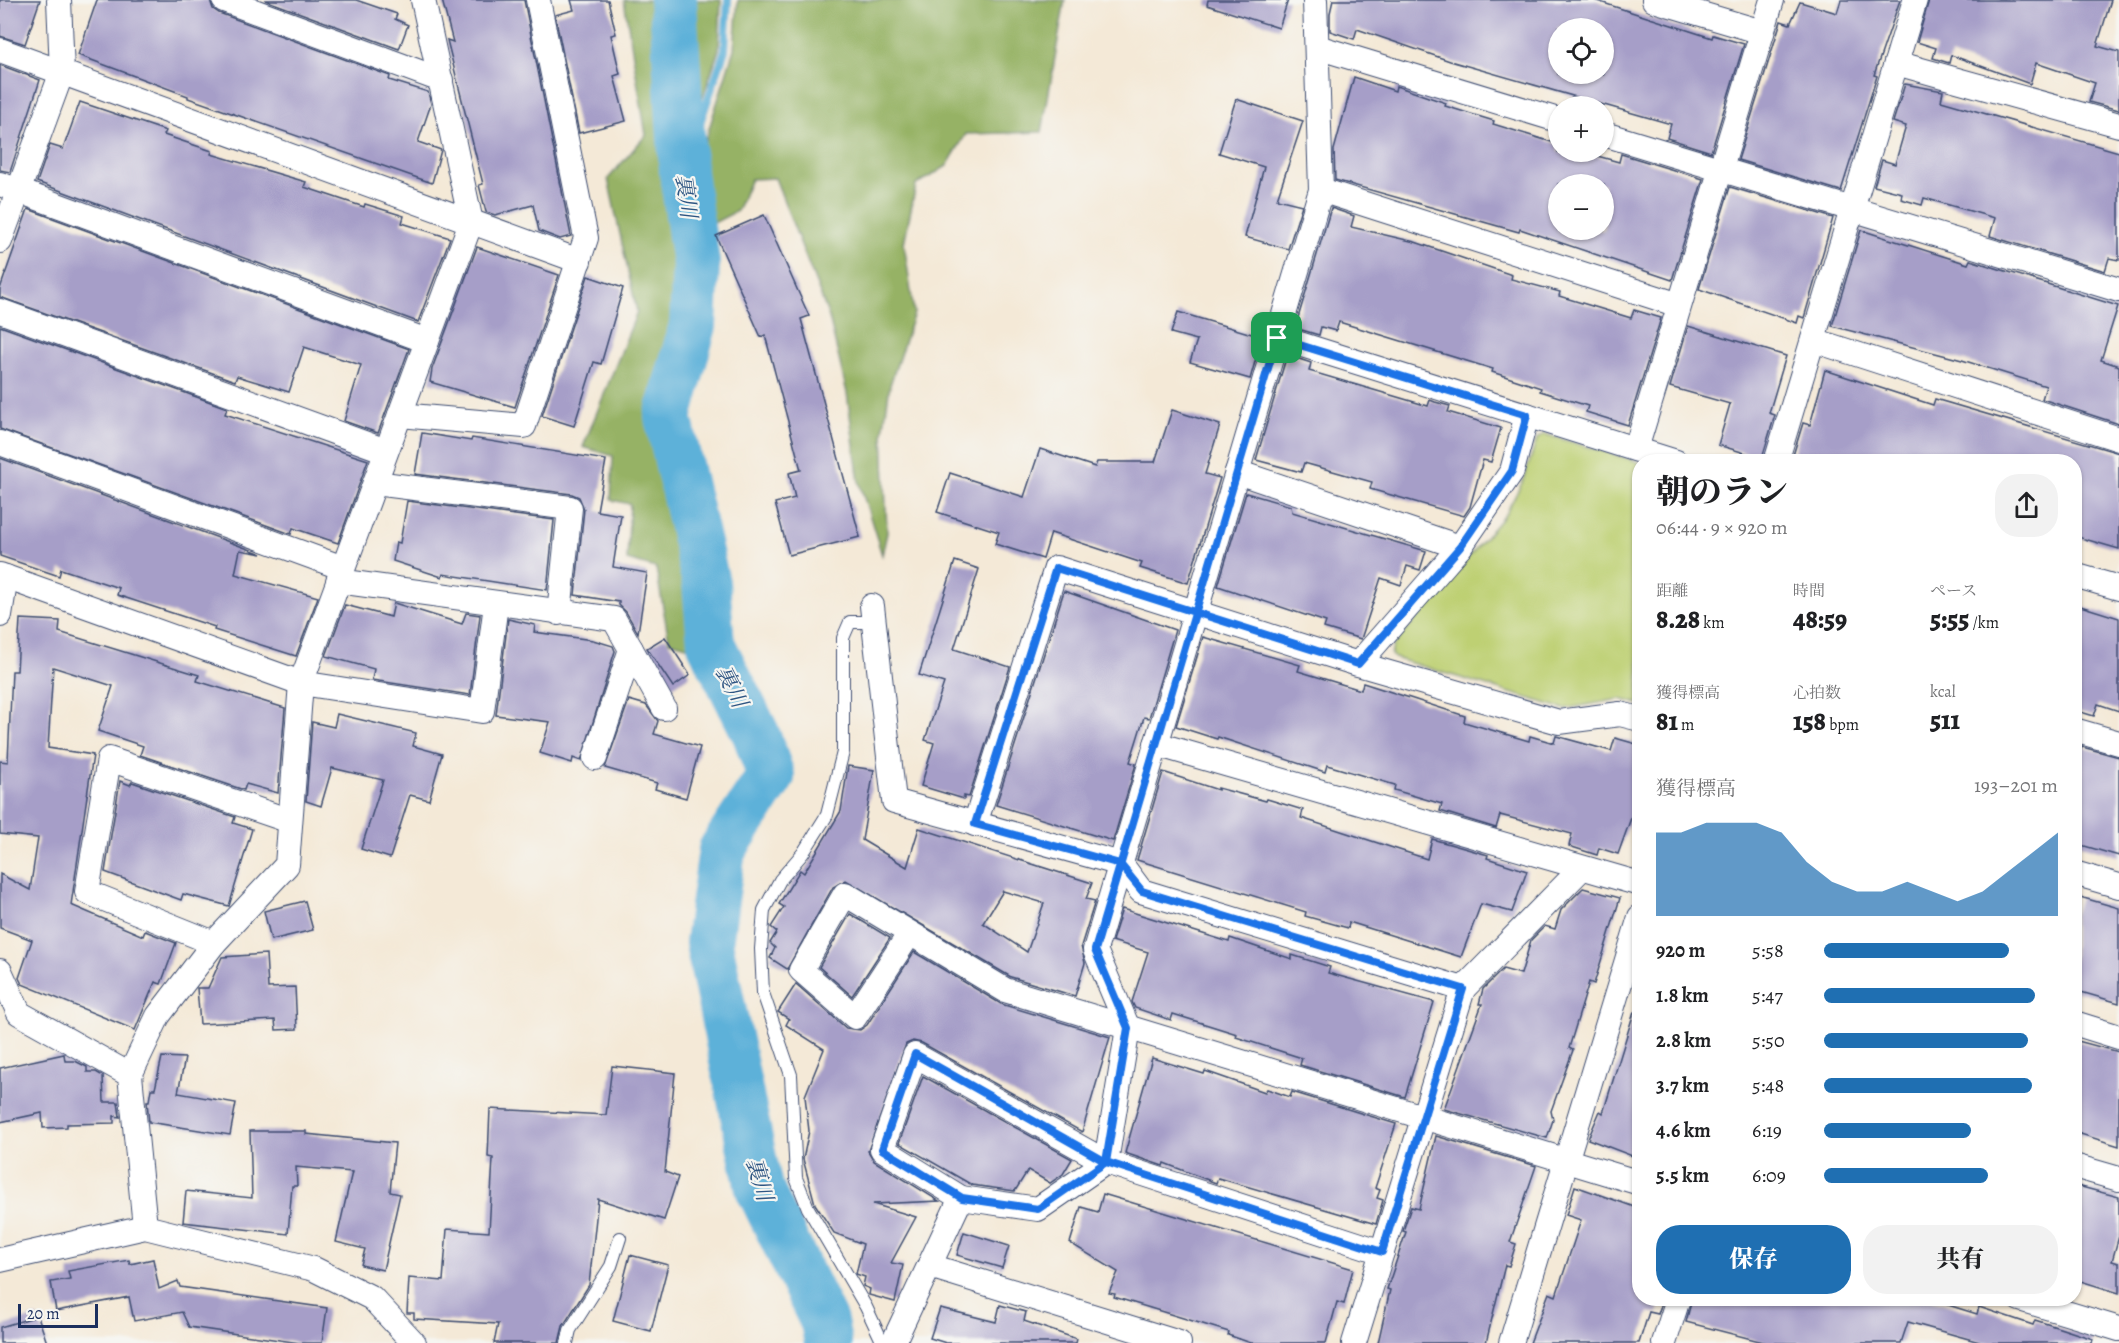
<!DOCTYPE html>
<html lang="ja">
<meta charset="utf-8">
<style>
:root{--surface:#fff;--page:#f2f2f2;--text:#202124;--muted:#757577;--accent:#1f6fb2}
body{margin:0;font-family:Alegreya,"Noto Serif JP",serif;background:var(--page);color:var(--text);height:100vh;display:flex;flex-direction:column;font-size:22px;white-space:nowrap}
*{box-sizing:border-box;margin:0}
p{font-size:20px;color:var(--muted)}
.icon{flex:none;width:33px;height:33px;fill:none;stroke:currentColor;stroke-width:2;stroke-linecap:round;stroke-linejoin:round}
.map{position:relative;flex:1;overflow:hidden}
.panel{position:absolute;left:1632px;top:454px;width:450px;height:852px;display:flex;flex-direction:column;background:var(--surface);border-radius:24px;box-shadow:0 2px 4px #0004}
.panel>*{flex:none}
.fabs{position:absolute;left:1548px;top:18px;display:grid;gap:12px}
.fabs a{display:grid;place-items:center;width:66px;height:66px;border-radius:50%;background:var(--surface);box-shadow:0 2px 4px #0004;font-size:30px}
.scale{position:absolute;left:18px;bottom:15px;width:80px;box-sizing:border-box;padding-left:6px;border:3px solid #1b2f5e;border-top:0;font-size:16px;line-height:21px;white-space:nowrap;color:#1b2f5e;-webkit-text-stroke:4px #f6f6f2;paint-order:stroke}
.pin{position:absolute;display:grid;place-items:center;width:51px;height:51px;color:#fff;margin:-26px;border-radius:12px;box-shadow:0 3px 9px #0006}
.round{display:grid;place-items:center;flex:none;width:63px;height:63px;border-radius:24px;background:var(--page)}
.overview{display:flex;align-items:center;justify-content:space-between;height:102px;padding:0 24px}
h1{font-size:33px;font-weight:800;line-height:45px}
.stats{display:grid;grid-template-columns:repeat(3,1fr);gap:9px;height:102px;padding:6px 24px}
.stats div{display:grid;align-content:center}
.stats b{font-size:26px;font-weight:800}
.stats small{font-size:16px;font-weight:400}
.stats p{font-size:16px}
.chart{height:168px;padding:12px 24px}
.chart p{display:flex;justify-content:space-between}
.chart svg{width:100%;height:108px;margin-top:6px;fill:var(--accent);opacity:.7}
.primary-button{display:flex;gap:12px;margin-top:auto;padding:12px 24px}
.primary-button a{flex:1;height:69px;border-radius:24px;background:var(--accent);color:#fff;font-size:24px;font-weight:800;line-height:69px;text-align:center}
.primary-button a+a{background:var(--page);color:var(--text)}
ul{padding:0 24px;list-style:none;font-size:20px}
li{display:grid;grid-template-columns:96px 72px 1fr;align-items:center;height:45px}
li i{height:15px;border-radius:8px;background:var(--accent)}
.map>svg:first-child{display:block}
.green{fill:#bed073;stroke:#6c8068;stroke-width:1.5}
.forest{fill:#96b265;stroke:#587062;stroke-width:1.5}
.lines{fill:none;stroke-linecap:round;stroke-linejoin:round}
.stream{stroke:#5db1d9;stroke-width:8}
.river{stroke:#5db1d9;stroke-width:48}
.building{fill:#a69ec8;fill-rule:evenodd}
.lane-casing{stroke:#3c4b70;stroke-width:14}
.street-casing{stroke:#3c4b70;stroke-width:26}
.lane{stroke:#fff;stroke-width:12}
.street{stroke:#fff;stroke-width:24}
.route-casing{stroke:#fff;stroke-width:12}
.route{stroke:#1a73e8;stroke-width:8}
.labels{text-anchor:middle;stroke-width:4.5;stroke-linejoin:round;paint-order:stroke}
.water-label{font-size:22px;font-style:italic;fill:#2f5683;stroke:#f6f6f2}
</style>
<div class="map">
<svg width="2119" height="1343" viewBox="0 0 2119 1343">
<rect width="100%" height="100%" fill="#f6f6f2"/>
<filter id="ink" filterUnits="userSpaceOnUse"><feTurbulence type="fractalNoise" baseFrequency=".0167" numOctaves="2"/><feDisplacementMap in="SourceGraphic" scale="12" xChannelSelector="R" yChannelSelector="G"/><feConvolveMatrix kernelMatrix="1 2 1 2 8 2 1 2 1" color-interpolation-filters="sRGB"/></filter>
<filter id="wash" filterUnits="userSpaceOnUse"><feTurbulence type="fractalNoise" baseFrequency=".008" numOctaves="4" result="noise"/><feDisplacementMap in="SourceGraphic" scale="24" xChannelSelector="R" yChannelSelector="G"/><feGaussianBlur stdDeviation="1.35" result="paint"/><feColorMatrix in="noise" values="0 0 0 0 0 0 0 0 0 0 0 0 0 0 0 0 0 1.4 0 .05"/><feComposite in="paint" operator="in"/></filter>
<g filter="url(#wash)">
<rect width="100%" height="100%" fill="#f4e9d7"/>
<polygon class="green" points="1544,434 1639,462 1639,704 1620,699 1564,709 1395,658 1391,655 1393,646 1506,513 1524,479 1537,439"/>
<g class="forest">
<polygon points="624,0 663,0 673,170 688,263 679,327 660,416 665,470 692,569 697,649 669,641 656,568 627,560 630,504 611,500 613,456 583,447 637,312 608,179 646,135"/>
<polygon points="688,0 721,0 719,49 692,130"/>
<polygon points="738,0 1065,0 1042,132 966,134 947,166 916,185 904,243 914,313 890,385 883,432 887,533 882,555 859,482 847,393 829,317 775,178 751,179 737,211 710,225 695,173 734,49"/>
</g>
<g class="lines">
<polyline class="stream" points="683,172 725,50 728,0"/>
<polyline class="river" points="673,0 683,172 696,263 693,325 668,417 706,583 711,644 756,734 771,776 722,850 709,943 759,1188 824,1322 828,1343"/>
</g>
<g id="blocks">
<g class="building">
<polygon points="0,0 40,0 25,44 0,36"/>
<polygon points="97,0 210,0 213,9 219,13 390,76 389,80 428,92 431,104 418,142 441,150 432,183 188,98 188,96 78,55"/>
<polygon points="265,0 356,0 397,14 395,19 408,25 399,49"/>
<polygon points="442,0 524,0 571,236 560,239 539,231 533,205 495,215 486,212 479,185 483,184 447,40 453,42"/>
<polygon points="571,0 608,0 616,34 611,35 620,74 614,76 626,121 579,133 555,15 574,10"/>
<polygon points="1208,0 1288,0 1279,28 1207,5"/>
<path d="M 1333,0 L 1594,0 L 1712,38 L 1713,35 L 1744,44 L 1711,152 L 1667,138 L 1671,124 L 1450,61 L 1357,29 L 1354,39 L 1330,31 L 1330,13 ZM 1558,28 L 1604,28 L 1604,74 L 1558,74 Z"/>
<polygon points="1841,0 1900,0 1874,75 1877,76 1841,191 1738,160 1781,21 1790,24 1800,2 1837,13"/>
<polygon points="1929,0 2111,0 2097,46 2119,52 2119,110 2089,102 2095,83 2036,63 2030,84 1951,55 1949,63 1933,58 1936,48 1917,42"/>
<polygon points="0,65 40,80 10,172 0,170"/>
<path d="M 1354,77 L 1395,91 L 1396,86 L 1446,103 L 1445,106 L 1494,121 L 1493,124 L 1558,144 L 1558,152 L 1583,152 L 1619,162 L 1621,154 L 1703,179 L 1672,280 L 1520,229 L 1519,232 L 1335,180 L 1334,150 ZM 1558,184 L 1604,184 L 1604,230 L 1558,230 Z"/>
<polygon points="1905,84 1943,91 1941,101 2119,152 2119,260 2109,258 2105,271 1990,236 1995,218 1924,198 1922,205 1901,199 1902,193 1874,186 1882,160 1895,164 1906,126 1893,122"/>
<polygon points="1236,99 1303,121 1277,199 1302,205 1288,249 1245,237 1264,167 1219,153"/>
<polygon points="80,102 166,131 164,135 212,151 211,154 306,182 304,187 364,207 365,204 404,216 402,223 450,238 418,322 37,182 50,145 63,149"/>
<polygon points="1730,187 1833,218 1804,318 1799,316 1797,323 1699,289"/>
<polygon points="1331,208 1354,216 1351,227 1415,242 1465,259 1512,275 1511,279 1560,292 1559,296 1631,318 1634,310 1661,318 1628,425 1586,412 1588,406 1540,391 1541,388 1492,372 1493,369 1339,322 1336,331 1321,327 1319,335 1295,328"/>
<polygon points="28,209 409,349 378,433 344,421 361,365 304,347 289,392 237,376 235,381 0,297 0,289"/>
<polygon points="764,215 809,316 801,319 860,537 789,555 775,503 795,498 789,473 801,470 765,335 761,337 716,236"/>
<polygon points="1861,230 1968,264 1970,260 2118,306 2101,360 2119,366 2119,424 2042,399 2046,386 1962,360 1832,326"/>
<polygon points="477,247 559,275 515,407 430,382 432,369"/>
<polygon points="588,276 623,288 601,364 594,362 574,426 542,416"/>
<polygon points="1178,312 1262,337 1250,379 1190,362 1197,340 1171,333"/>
<polygon points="0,326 227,408 225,414 368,460 338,543 293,528 291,534 0,429"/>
<polygon points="1688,326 1786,356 1769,413 1775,415 1762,458 1718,445 1730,404 1670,387"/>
<polygon points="1287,355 1311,363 1309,371 1428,406 1430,400 1435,402 1450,406 1448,412 1501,428 1491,462 1483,460 1470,507 1464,516 1370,489 1372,482 1304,463 1301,472 1256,460"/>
<polygon points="1825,370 1933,405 1935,399 2119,453 2119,549 2074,536 2074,462 1791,462 1803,423 1810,425"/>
<polygon points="1172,410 1220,425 1205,474 1220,478 1188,583 1140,568 1142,563 1051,533 1043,559 995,544 999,532 937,512 950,473 1024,497 1040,449 1095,467 1097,462 1155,462"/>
<polygon points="422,433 471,441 472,438 606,460 597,511 621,515 613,567 647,573 638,633 626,612 619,605 619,602 575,595 584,509 579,497 572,494 415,474"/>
<polygon points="0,458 262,554 240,550 235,574 318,597 296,656 214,630 215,627 117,595 119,588 61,569 59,576 0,556"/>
<polygon points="1246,493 1291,506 1292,512 1426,551 1420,570 1407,566 1401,585 1381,578 1361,639 1324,628 1326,622 1218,586"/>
<polygon points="407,501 554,520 547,590 443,574 442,577 393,561 396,542 400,543"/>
<polygon points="955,561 979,569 954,649 1010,667 969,797 964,796 964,799 921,786 934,743 925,740 944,683 919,675"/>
<polygon points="1064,591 1175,630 1149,718 1144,717 1130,762 1136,764 1113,841 996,805"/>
<polygon points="394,603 462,624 466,613 480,615 470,695 372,680 374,669 326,656 345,605 391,617"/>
<polygon points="2074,604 2119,618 2119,711 2098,704 2094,716 2074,710"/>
<polygon points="20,619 60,621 59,632 199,675 197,681 285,708 278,793 246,784 244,790 140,755 143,746 98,731 113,686 53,667 48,748 93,755 71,905 143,936 145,931 176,943 161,984 155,982 135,1030 22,984 19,978 32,940 0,928 0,874 30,890 38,838 0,834 0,761 8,762 12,671 17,671"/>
<polygon points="508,619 535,625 534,632 593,640 613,646 615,651 581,761 573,758 572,763 540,753 550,722 496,715"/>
<polygon points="665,637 690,675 673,687 647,648"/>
<polygon points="1203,637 1300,665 1298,671 1361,690 1363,683 1413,699 1465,716 1464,722 1529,741 1530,736 1554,743 1556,736 1611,751 1615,738 1640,745 1640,793 1618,854 1599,848 1597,855 1569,846 1572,834 1500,815 1496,828 1440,811 1442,804 1394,790 1395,785 1327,765 1325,772 1218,737 1217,739 1176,726"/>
<polygon points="629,700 646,705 658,721 654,734 700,747 686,798 655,789 657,783 605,768"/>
<polygon points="337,714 416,733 413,746 442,754 429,800 410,795 390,858 361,849 383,780 332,768 321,806 306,801 312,722 334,727"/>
<polygon points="2082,747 2119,757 2119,856 2074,843 2074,768"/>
<path d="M 848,766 L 874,770 L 862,840 L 907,867 L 919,828 L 1092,883 L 1086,899 L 1095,901 L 1081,946 L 1085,963 L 1075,996 L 1011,977 L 846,880 L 833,887 L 787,969 L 770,958 L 775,948 L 770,943 L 777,932 L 771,927 L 784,907 L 779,904 L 800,870 L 804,873 L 841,811 ZM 1003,891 L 1044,903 L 1027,952 L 983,923 Z"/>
<polygon points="1163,772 1218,790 1218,788 1266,801 1267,799 1303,810 1301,818 1427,859 1432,839 1488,855 1487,858 1527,871 1512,912 1481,904 1461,957 1349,922 1348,928 1305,916 1306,912 1137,860"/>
<polygon points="120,781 130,785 132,782 235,817 233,823 252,829 229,906 183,894 181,900 105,872"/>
<polygon points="1583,888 1620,898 1594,984 1589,982 1569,1048 1573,1050 1551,1111 1553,1120 1547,1138 1444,1109 1482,1004 1479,1004 1483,989 1503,969 1521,974 1531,940 1545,926 1555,929 1561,910"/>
<polygon points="2080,897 2119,908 2119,1003 2074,990 2074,917"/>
<polygon points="305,901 313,930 271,940 264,911"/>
<polygon points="1122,909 1229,942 1230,938 1292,959 1292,955 1330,967 1328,973 1434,1002 1405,1097 1300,1065 1302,1058 1236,1037 1237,1034 1173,1014 1171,1020 1135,1008 1132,1002 1148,952 1112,941"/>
<polygon points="850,914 890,938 852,996 819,967"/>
<polygon points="914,952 1001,1004 1110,1037 1082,1132 922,1043 913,1041 906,1044 868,1151 874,1161 939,1201 873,1204 916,1217 891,1263 903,1265 895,1302 869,1295 870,1289 863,1286 865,1277 856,1274 863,1244 834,1233 815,1204 803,1159 809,1131 805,1096 824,1049 786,1025 789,1019 778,1012 796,984 846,1028 860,1030 867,1025"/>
<polygon points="266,954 268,988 295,987 297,1029 276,1030 275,1020 200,1024 197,988 208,988 222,957"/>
<polygon points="1634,1012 1640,1013 1640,1159 1588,1139 1600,1111 1603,1113"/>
<polygon points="2074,1040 2119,1052 2119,1146 2074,1132"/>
<polygon points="64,1054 65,1061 75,1061 87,1067 87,1072 96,1072 103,1076 104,1102 118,1102 120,1117 114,1116 114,1123 67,1124 67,1127 43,1128 42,1113 0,1122 0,1068"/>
<polygon points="162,1057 185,1058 178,1093 236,1103 230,1135 149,1122 147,1101 149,1101 151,1089 155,1089"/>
<polygon points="1152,1058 1204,1074 1205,1071 1265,1092 1267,1089 1290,1097 1292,1092 1396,1124 1375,1188 1380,1190 1377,1198 1383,1200 1376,1224 1218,1178 1216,1183 1164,1163 1163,1166 1125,1153"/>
<polygon points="612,1066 675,1073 665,1172 678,1177 664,1220 598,1199 589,1285 563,1326 559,1343 494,1343 498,1324 414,1319 414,1313 407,1313 409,1278 443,1281 447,1229 489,1232 493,1158 488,1157 490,1109 606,1115"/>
<polygon points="923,1076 1072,1159 1063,1174 1050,1183 1028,1170 1015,1191 972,1185 899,1143"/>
<polygon points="250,1131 306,1131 306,1134 395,1143 390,1192 400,1194 383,1270 361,1265 365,1249 336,1242 352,1172 296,1167 297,1186 292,1186 288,1234 183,1222 186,1191 252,1198"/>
<polygon points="1436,1136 1536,1166 1510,1242 1516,1244 1509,1266 1505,1265 1486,1343 1378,1343 1390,1290 1387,1289 1406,1232 1403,1231 1411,1207 1419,1209"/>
<polygon points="2074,1185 2119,1197 2119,1236 2112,1261 2119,1263 2119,1293 2074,1279"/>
<polygon points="1575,1186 1640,1209 1640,1299 1663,1299 1658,1314 1649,1312 1639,1343 1530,1343 1549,1293 1556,1296 1581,1220 1566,1215"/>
<polygon points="1103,1194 1353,1269 1344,1304 1337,1302 1326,1343 1251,1343 1228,1335 1229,1332 1114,1297 1115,1294 1109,1293 1118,1272 1070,1243 1081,1207 1098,1212"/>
<polygon points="964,1232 1009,1246 1002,1268 957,1255"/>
<polygon points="630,1255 668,1265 651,1331 613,1321"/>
<polygon points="153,1259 159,1289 178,1281 180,1287 327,1308 322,1343 300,1343 189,1327 182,1312 134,1321 129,1297 56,1311 51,1282 70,1279 68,1271 129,1260 130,1264"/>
<polygon points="1692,1299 1929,1299 1977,1314 1979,1307 2033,1325 2035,1320 2093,1339 2092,1343 1983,1343 1908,1322 1901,1343 1767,1343 1686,1322"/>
<polygon points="1000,1305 1026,1312 1024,1321 1077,1339 1076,1343 946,1343 930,1338 940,1308 996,1322"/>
<polygon points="38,1316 47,1343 0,1343 0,1327"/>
</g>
</g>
</g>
<g filter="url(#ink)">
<use href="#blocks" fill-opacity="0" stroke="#3c4b70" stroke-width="1.5"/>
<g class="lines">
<defs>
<g id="lane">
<polyline points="873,622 850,622 843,638 843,752 827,815 803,853 780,880 764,910 761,949 763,993 791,1075 796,1178 808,1208 866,1307 883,1343"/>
<polyline points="567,1343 570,1330 611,1266 620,1238"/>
</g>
<g id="street">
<polyline points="224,0 441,80"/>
<polyline points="1654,0 1762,32"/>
<polyline points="1317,47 1558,120"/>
<polyline points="0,50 579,261"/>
<polyline points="1896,63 2119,125"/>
<polyline points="1604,134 2119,290"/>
<polyline points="0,184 427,341"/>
<polyline points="1321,190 1679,305"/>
<polyline points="0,241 62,72 59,0"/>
<polyline points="0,311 386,451"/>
<polyline points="1277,337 1676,462"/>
<polyline points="1813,340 2119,439"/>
<polyline points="400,415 524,426 586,238 538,0"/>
<polyline points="0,443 343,568"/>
<polyline points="1636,449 1772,0"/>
<polyline points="1776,462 1915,0"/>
<polyline points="1237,472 1460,547 1358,664"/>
<polyline points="375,483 570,508 559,613"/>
<polyline points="1460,547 1512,471 1527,415"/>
<polyline points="0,575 301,683 482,711 496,604"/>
<polyline points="2074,575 2119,588"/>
<polyline points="338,581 614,619 664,708"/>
<polyline points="872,606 894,801 1121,864 1141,891 1463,989 1354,1343"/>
<polyline points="0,615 6,577"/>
<polyline points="2074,730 2119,743"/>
<polyline points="1156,744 1640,884"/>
<polyline points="595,758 631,649"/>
<polyline points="975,824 1056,568 1358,664 1559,722 1620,714 1640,719"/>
<polyline points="2074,873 2119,886"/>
<polyline points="910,933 855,1017 801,970 845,894 1005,990 1640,1183"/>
<polyline points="214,943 87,892 109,759 290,821"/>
<polyline points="0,971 19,1013 130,1075"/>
<polyline points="1463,989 1582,868"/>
<polyline points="2074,1023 2119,1037"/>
<polyline points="2074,1166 2119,1179"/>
<polyline points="961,1198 882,1149 915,1055 1106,1162 1382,1252"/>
<polyline points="145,1227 130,1075 158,1016 214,943 287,865 301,683 471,222 423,0"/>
<polyline points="0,1260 145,1227 314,1269 372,1298 414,1343"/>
<polyline points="930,1266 1179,1343"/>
<polyline points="2020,1299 2119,1329"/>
<polyline points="893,1343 961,1198 1038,1209 1106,1162 1128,1028 1095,950 1321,190 1315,0"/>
<polyline points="1511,1343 1640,917"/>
<polyline points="1664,1343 1678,1299"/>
</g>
</defs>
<use href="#lane" class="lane-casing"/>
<use href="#street" class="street-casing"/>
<use href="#lane" class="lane"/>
<use href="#street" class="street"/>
</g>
</g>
<g class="lines" filter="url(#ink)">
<defs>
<polyline id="route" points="1277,338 1095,950 1128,1028 1106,1162 1038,1209 962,1198 882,1149 915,1054 1106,1162 1382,1252 1463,989 1142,891 1120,864 975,824 1056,568 1358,664 1460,547 1512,471 1527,415 1277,338"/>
</defs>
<use href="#route" class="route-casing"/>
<use href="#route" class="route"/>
</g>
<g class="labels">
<g class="water-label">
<text transform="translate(687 196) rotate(82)" y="8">裏川</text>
<text transform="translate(732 686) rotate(63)" y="8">裏川</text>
<text transform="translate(760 1179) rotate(73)" y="8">裏川</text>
</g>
</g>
</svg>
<div class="fabs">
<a><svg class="icon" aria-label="locate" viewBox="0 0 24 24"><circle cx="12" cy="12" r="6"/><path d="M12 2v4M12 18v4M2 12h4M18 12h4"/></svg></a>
<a>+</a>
<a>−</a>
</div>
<div class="scale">20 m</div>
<div class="pin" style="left:1277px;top:338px;background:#1e9e55"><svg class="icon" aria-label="arrive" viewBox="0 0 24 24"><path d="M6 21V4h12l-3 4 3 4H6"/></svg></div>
<section class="panel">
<div class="overview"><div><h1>朝のラン</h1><p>06:44 · 9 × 920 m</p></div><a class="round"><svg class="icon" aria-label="share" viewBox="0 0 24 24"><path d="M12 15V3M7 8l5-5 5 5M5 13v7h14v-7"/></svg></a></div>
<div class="stats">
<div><p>距離</p><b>8.28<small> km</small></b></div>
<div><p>時間</p><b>48:59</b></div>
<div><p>ペース</p><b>5:55<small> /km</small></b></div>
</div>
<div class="stats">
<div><p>獲得標高</p><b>81<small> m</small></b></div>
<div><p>心拍数</p><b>158<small> bpm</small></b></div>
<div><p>kcal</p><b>511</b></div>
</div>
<div class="chart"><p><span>獲得標高</span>193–201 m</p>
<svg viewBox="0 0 160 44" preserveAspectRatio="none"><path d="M0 44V10L10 10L20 6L30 6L40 6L50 10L60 22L70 30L80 34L90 34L100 30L110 34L120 38L130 34L140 26L150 18L160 10V44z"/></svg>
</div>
<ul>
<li><b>920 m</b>5:58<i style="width:79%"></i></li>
<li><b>1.8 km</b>5:47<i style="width:90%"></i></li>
<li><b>2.8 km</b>5:50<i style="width:87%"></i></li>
<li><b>3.7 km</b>5:48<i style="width:89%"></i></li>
<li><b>4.6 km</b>6:19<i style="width:63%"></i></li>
<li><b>5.5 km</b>6:09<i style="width:70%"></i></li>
</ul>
<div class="primary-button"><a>保存</a><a>共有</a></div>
</section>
</div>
